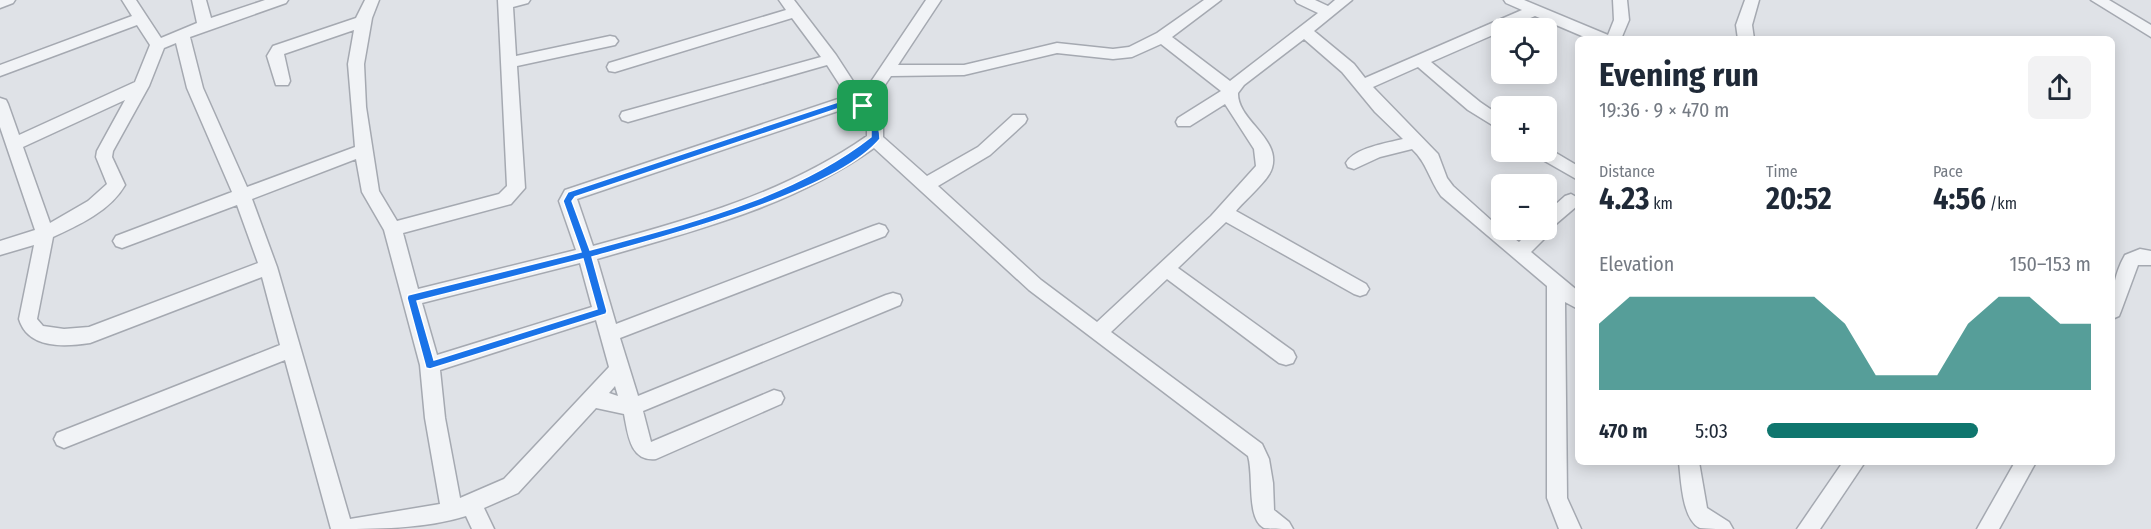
<!DOCTYPE html>
<meta charset="utf-8">
<style>
:root{--surface:#fff;--page:#f2f2f3;--text:#1f2937;--muted:#747a83;--accent:#0f766e}
body{margin:0;font-family:"Fira Sans Condensed",sans-serif;background:var(--page);color:var(--text);height:100vh;display:flex;flex-direction:column;font-size:22px;white-space:nowrap}
*{box-sizing:border-box;margin:0}
p{font-size:20px;color:var(--muted)}
.icon{flex:none;width:33px;height:33px;fill:none;stroke:currentColor;stroke-width:2;stroke-linecap:round;stroke-linejoin:round}
.map{position:relative;flex:1;overflow:hidden}
.sheet{position:absolute;left:1575px;top:36px;width:540px;height:429px;display:flex;flex-direction:column;background:var(--surface);border-radius:9px;box-shadow:0 3px 15px #0003}
.sheet>*{flex:none}
.buttons{position:absolute;left:1491px;top:18px;display:grid;gap:12px}
.buttons a{display:grid;place-items:center;width:66px;height:66px;border-radius:9px;background:var(--surface);box-shadow:0 3px 15px #0003;font-size:30px}
.pin{position:absolute;display:grid;place-items:center;width:51px;height:51px;color:#fff;margin:-26px;border-radius:12px;box-shadow:0 3px 9px #0006}
.round{display:grid;place-items:center;flex:none;width:63px;height:63px;border-radius:9px;background:var(--page)}
.head{display:flex;align-items:center;justify-content:space-between;height:102px;padding:0 24px}
h1{font-size:33px;font-weight:700;line-height:45px}
.stats{display:grid;grid-template-columns:repeat(3,1fr);gap:9px;height:102px;padding:6px 24px}
.stats div{display:grid;align-content:center}
.stats b{font-size:30px;font-weight:700}
.stats small{font-size:16px;font-weight:400}
.stats p{font-size:16px}
.chart{height:168px;padding:12px 24px}
.chart p{display:flex;justify-content:space-between}
.chart svg{width:100%;height:108px;margin-top:6px;fill:var(--accent);opacity:.7}
ul{padding:0 24px;list-style:none;font-size:20px}
li{display:grid;grid-template-columns:96px 72px 1fr;align-items:center;height:45px}
li i{height:15px;border-radius:8px;background:var(--accent)}
.map>svg:first-child{display:block}
.lines{fill:none;stroke-linecap:round;stroke-linejoin:round}
.minor-casing{stroke:#a5a9b1;stroke-width:3}
.minor{fill:#f1f3f6;fill-rule:evenodd}
.route{fill:#1a73e8;stroke:#fff;stroke-width:1.5;fill-rule:evenodd}
</style>
<div class="map">
<svg width="2151" height="529" viewBox="0 0 2151 529">
<rect width="100%" height="100%" fill="#dfe2e7"/>
<g class="lines">
<defs>
<g id="minor">
<polygon points="0,0 15,0 13,3 0,8"/>
<path d="M 122,0 L 136,0 L 161,38 L 197,23 L 192,0 L 206,0 L 211,18 L 265,0 L 288,0 L 286,3 L 190,37 L 203,88 L 247,187 L 355,147 L 348,64 L 354,30 L 284,54 L 290,81 L 288,85 L 276,85 L 267,56 L 273,46 L 356,18 L 365,0 L 379,0 L 372,18 L 364,64 L 366,107 L 379,191 L 397,221 L 499,194 L 507,186 L 498,0 L 530,0 L 528,3 L 513,7 L 516,56 L 610,36 L 615,37 L 618,41 L 615,45 L 517,66 L 525,188 L 511,204 L 403,233 L 418,289 L 576,250 L 559,201 L 565,190 L 847,96 L 827,65 L 628,122 L 622,120 L 620,116 L 622,112 L 821,57 L 792,18 L 615,72 L 609,71 L 607,67 L 609,63 L 786,10 L 779,0 L 794,0 L 836,55 L 862,95 L 926,0 L 941,0 L 898,65 L 964,65 L 1057,43 L 1113,49 L 1129,47 L 1157,33 L 1204,0 L 1221,0 L 1172,37 L 1230,81 L 1318,13 L 1297,3 L 1295,0 L 1315,0 L 1328,6 L 1335,0 L 1352,0 L 1314,31 L 1354,64 L 1365,78 L 1522,10 L 1506,3 L 1504,0 L 1524,0 L 1608,35 L 1614,20 L 1613,0 L 1627,0 L 1629,20 L 1621,39 L 1589,39 L 1535,16 L 1507,28 L 1502,28 L 1502,31 L 1431,62 L 1480,102 L 1502,117 L 1502,131 L 1468,110 L 1418,67 L 1373,87 L 1438,154 L 1447,178 L 1453,186 L 1502,230 L 1519,242 L 1531,230 L 1546,230 L 1546,213 L 1565,196 L 1571,194 L 1578,198 L 1577,206 L 1550,229 L 1548,235 L 1531,252 L 1578,291 L 1578,309 L 1565,302 L 1567,498 L 1581,529 L 1559,529 L 1547,498 L 1547,286 L 1441,196 C 1429,179 1427,163 1412,149 L 1380,157 L 1354,169 L 1348,167 L 1346,163 C 1354,148 1387,143 1403,139 L 1375,112 L 1342,72 L 1304,39 L 1244,85 L 1238,93 C 1237,120 1281,138 1272,168 C 1269,180 1244,201 1236,211 L 1366,284 L 1369,289 L 1366,294 L 1360,296 L 1354,294 L 1226,222 L 1178,268 L 1293,351 L 1296,357 L 1293,363 L 1286,365 L 1279,363 L 1167,279 L 1111,332 L 1262,444 L 1269,459 L 1273,483 L 1274,510 L 1289,522 L 1293,529 C 1285,529 1271,529 1264,528 C 1246,519 1254,475 1248,456 L 1029,290 L 874,148 C 791,207 694,231 597,259 L 616,324 L 873,226 L 879,224 L 885,226 L 888,231 L 885,236 L 620,338 L 638,396 L 886,295 L 893,293 L 900,295 L 902,300 L 900,305 L 643,411 L 651,442 L 774,390 L 781,392 L 784,398 L 781,404 L 656,459 C 630,462 628,434 624,414 L 596,408 L 518,493 L 484,508 L 494,529 L 472,529 L 466,516 C 425,529 375,529 331,529 L 285,360 L 64,448 L 57,445 L 54,439 L 57,433 L 280,345 L 262,277 L 90,343 C 64,347 28,349 19,319 L 34,245 L 0,255 L 0,241 L 35,230 L 0,127 L 0,98 L 6,100 L 8,104 L 19,135 L 135,82 L 150,45 L 137,25 L 0,76 L 0,65 L 132,16 ZM 176,43 L 187,88 L 232,192 L 116,236 L 113,241 L 116,246 L 122,248 L 237,205 L 258,263 L 89,327 L 64,329 L 43,326 L 37,319 L 53,237 C 79,225 110,211 125,185 L 112,157 L 113,151 L 149,86 L 164,48 ZM 1161,44 L 1221,91 L 1178,118 L 1176,122 L 1178,126 L 1190,126 L 1225,104 L 1254,149 L 1256,166 L 1211,216 L 1097,322 L 1041,280 L 938,186 L 990,155 L 1025,123 L 1027,119 L 1025,115 L 1013,115 L 978,147 L 927,176 L 883,137 L 883,128 L 870,107 L 891,76 L 964,75 L 1057,53 L 1113,59 L 1132,57 ZM 125,100 L 97,151 L 96,157 L 107,184 L 88,201 L 50,223 L 23,147 ZM 853,106 L 867,128 L 867,136 C 784,194 689,220 593,246 L 577,199 ZM 356,159 L 362,192 L 384,230 L 420,365 L 425,418 L 440,504 L 350,519 L 277,267 L 252,199 ZM 580,263 L 592,307 L 437,355 L 422,303 ZM 596,320 L 609,367 L 504,479 L 460,498 L 445,418 L 440,370 ZM 615,386 L 618,396 L 609,393 Z"/>
<polygon points="1745,0 1759,0 1752,25 1754,39 1738,39 1736,25"/>
<polygon points="2091,0 2109,0 2151,25 2151,37"/>
<polygon points="1546,147 1578,166 1578,180 1536,156 1534,152 1546,152"/>
<path d="M 2140,249 L 2151,251 L 2151,265 L 2138,265 L 2121,311 L 2119,316 L 2112,319 C 2112,295 2113,276 2125,255 Z"/>
<path d="M 1679,462 L 1699,462 L 1707,508 L 1729,522 L 1733,529 C 1723,529 1709,529 1700,528 C 1682,520 1681,479 1679,462 Z"/>
<polygon points="1843,462 1865,462 1820,529 1797,529"/>
<polygon points="2015,462 2036,462 1999,529 1977,529"/>
</g>
</defs>
<use href="#minor" class="minor-casing"/>
<use href="#minor" class="minor"/>
</g>
<path class="route" d="M 856,96 C 870,103 880,124 880,139 C 835,193 662,237 592,257 L 607,311 L 606,314 L 430,369 L 426,368 L 407,298 L 408,295 L 581,252 L 563,201 L 568,192 ZM 855,103 L 871,128 L 871,137 C 792,199 685,224 590,250 L 572,201 L 575,197 ZM 583,259 L 597,309 L 434,360 L 417,301 Z"/>
</svg>
<div class="buttons">
<a><svg class="icon" aria-label="locate" viewBox="0 0 24 24"><circle cx="12" cy="12" r="6"/><path d="M12 2v4M12 18v4M2 12h4M18 12h4"/></svg></a>
<a>+</a>
<a>−</a>
</div>
<div class="pin" style="left:863px;top:106px;background:#1e9e55"><svg class="icon" aria-label="arrive" viewBox="0 0 24 24"><path d="M6 21V4h12l-3 4 3 4H6"/></svg></div>
<section class="sheet">
<div class="head"><div><h1>Evening run</h1><p>19:36 · 9 × 470 m</p></div><a class="round"><svg class="icon" aria-label="share" viewBox="0 0 24 24"><path d="M12 15V3M7 8l5-5 5 5M5 13v7h14v-7"/></svg></a></div>
<div class="stats">
<div><p>Distance</p><b>4.23<small> km</small></b></div>
<div><p>Time</p><b>20:52</b></div>
<div><p>Pace</p><b>4:56<small> /km</small></b></div>
</div>
<div class="chart"><p><span>Elevation</span>150–153 m</p>
<svg viewBox="0 0 160 44" preserveAspectRatio="none"><path d="M0 44V17L10 6L20 6L30 6L40 6L50 6L60 6L70 6L80 17L90 38L100 38L110 38L120 17L130 6L140 6L150 17L160 17V44z"/></svg>
</div>
<ul>
<li><b>470 m</b>5:03<i style="width:65%"></i></li>
</ul>
</section>
</div>
